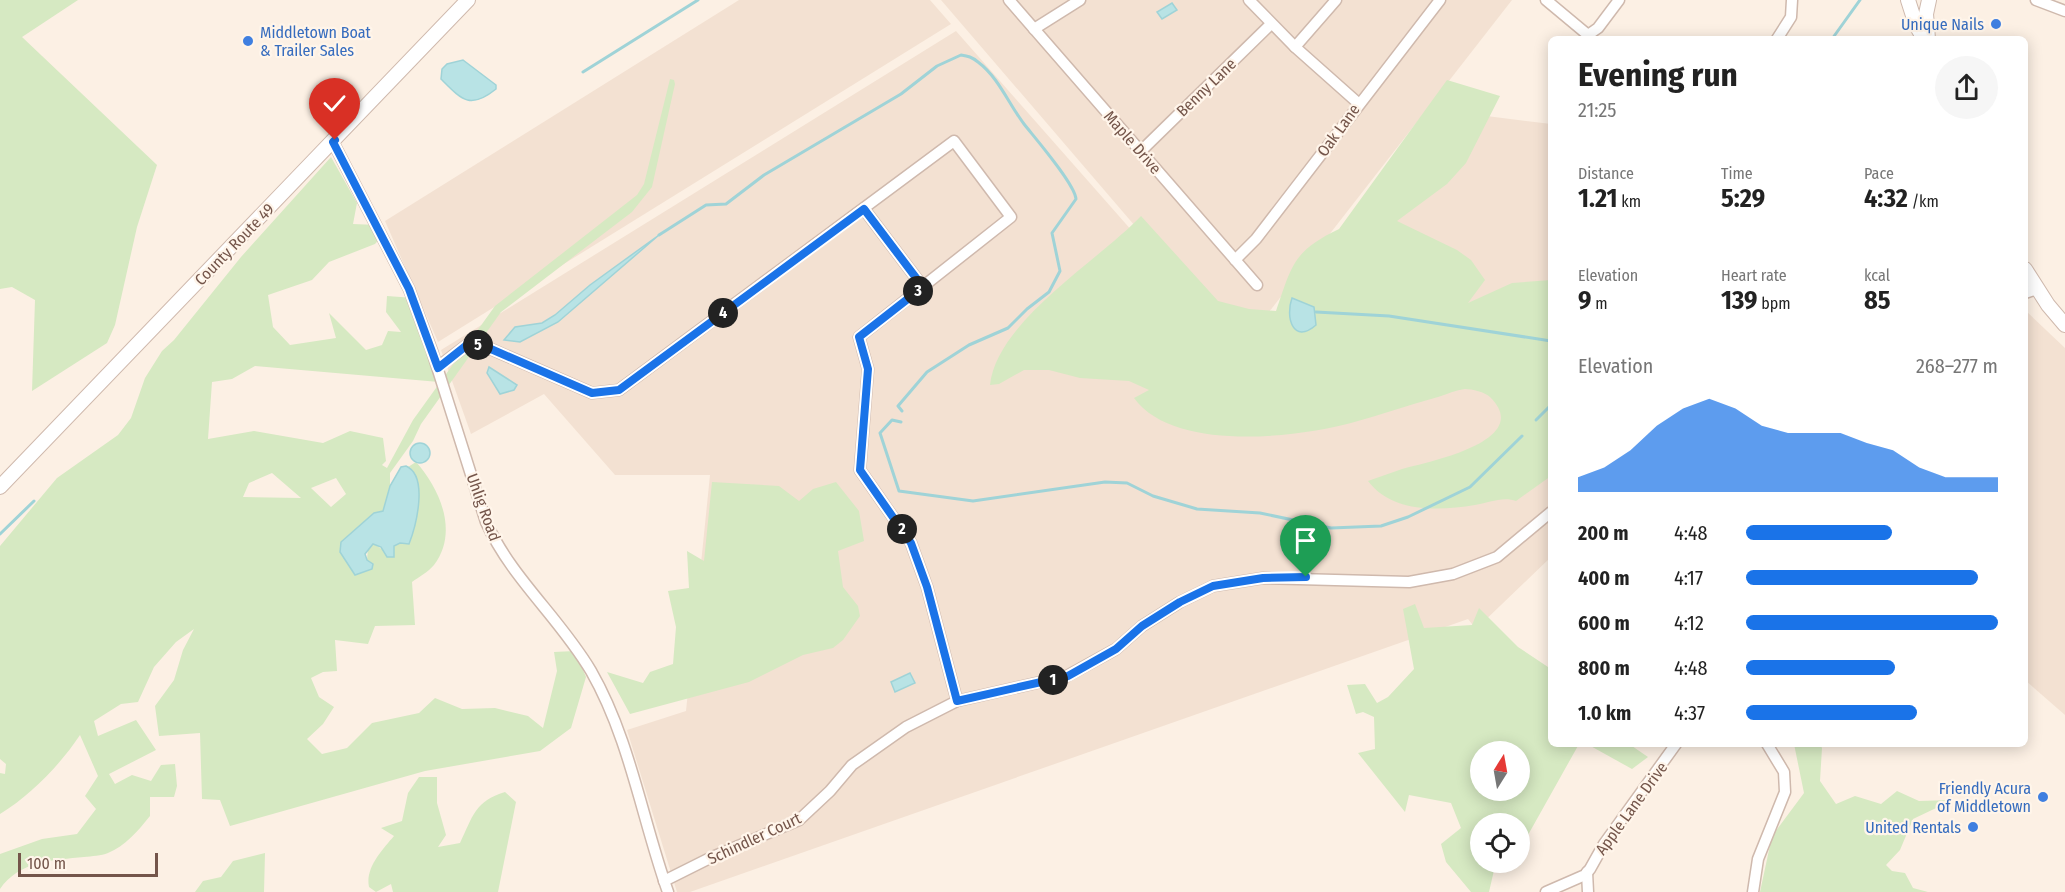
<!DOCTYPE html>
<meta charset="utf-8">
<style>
:root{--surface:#fff;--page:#f6f6f6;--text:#222;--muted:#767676;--accent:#1a73e8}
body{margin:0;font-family:"Fira Sans Condensed",sans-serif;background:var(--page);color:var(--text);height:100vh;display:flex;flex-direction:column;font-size:22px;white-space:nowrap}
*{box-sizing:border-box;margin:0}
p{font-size:20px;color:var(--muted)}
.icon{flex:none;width:33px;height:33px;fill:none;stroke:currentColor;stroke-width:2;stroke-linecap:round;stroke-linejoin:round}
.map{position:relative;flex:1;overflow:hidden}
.details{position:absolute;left:1548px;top:36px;width:480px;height:711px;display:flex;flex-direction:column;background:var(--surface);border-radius:9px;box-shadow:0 3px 15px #0003}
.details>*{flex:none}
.needle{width:39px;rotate:11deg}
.fabs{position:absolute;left:1470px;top:741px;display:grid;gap:12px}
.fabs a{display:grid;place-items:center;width:60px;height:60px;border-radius:50%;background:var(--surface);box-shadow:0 3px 15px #0003;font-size:30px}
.scale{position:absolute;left:18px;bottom:15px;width:140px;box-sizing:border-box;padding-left:6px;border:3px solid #74554a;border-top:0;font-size:16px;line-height:21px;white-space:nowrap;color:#74554a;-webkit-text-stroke:4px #fff5ea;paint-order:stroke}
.pin{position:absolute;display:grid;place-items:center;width:51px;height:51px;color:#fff;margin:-62px -26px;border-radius:50% 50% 50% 0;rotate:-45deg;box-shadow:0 0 6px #0007}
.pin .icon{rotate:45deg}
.km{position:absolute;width:30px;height:30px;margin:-15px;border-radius:50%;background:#222;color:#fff;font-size:16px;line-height:30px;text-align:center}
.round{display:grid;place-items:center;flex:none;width:63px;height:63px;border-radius:32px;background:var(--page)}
.overview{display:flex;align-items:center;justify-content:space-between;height:102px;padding:0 30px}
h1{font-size:33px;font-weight:700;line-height:45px}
.figures{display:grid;grid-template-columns:repeat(3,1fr);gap:9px;height:102px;padding:6px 30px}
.figures div{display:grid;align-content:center}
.figures b{font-size:26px;font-weight:700}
.figures small{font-size:16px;font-weight:400}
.figures p{font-size:16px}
.chart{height:168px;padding:12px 30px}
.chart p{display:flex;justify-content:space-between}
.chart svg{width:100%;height:108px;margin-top:6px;fill:var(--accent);opacity:.7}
ul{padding:0 30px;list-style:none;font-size:20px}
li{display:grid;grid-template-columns:96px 72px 1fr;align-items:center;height:45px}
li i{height:15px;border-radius:8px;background:var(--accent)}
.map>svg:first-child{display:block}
.residential{fill:#f3e1d2}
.green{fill:#d6e9c2;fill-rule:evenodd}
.water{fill:#b8e3e5;stroke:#9fd3d7;stroke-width:1.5}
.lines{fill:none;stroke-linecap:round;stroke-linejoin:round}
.stream{stroke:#9fd3d7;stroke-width:3}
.minor-casing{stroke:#cfb9ad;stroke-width:13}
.tertiary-casing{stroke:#cfb9ad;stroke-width:16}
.minor{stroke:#fff;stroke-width:10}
.tertiary{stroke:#fff;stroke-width:14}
.route-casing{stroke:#fff;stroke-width:12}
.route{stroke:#1a73e8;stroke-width:8}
.shop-dot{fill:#3f7fe0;stroke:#fff5ea;stroke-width:2}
.labels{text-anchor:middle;stroke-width:4.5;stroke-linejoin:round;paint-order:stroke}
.shop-label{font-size:16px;fill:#366cbe;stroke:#fff5ea;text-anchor:end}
.street-label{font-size:16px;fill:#74554a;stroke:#fff5ea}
</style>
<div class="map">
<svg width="2065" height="892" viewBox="0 0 2065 892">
<rect width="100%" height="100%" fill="#fcf0e4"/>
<g class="residential">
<polygon points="739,0 930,0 951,24 438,342 385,221"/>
<polygon points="941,0 1512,0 1244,344 1135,226"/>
<polygon points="956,31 1244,358 1439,110 1551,124 1551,557 1476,629 1468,619 690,892 677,892 627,730 686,711 710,475 615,475 544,394 471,434 441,350"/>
<polygon points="2025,310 2065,348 2065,715 2025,680"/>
</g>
<g class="green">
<polygon points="0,0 78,0 22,37 157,165 137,227 115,325 107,343 32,391 35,300 12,287 0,289"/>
<path d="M 670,79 L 674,80 L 675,84 L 652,187 L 632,212 L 501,312 L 421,424 L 413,441 L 390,473 L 390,486 L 383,511 L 374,513 L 341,542 L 359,574 L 367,560 L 368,548 L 374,544 L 394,557 L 394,546 L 400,543 L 409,544 L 416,520 L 411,468 L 408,467 L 416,462 C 440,489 459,532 434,565 C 428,572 419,577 412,582 L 415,625 L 375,626 L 368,644 L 335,640 L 337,671 L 323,672 L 311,678 L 319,697 L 334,707 L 323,724 L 307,739 L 322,754 L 347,748 L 372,723 L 419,713 L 435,698 L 462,709 L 495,708 L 528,716 L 543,728 L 557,671 L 554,652 L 575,651 L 586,677 L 571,728 L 540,751 L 425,771 L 230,826 L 220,800 L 202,799 L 200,733 L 159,736 L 155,706 L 174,680 L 183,650 L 194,629 L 176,642 L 154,667 L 138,702 L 121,704 L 94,721 L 98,736 L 136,720 L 156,750 L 109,774 L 115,784 L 132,775 L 151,781 L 161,765 L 175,764 L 177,786 L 174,797 L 150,797 L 150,816 C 138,831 125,846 108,853 C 101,856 92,856 84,857 C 54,860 19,861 0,889 L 0,854 L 42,839 L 77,834 L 96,809 L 85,796 L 98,776 L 80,735 C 60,765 31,795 0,814 L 0,773 L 5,774 L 6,764 L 0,759 L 0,546 L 57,478 L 118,435 L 131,418 L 145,378 L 162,351 L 174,340 L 241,257 L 331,157 L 357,203 L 353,224 L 377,225 L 382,236 L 375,244 L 329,262 L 312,280 L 268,295 L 273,327 L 290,345 L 336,338 L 329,313 L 366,350 L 382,345 L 388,331 L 401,332 L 386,312 L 387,296 L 414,298 L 439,382 L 255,366 L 232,379 L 212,382 L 208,439 L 254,431 L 323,443 L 350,431 L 383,438 L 386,461 L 382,465 L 387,468 L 413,420 L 495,306 L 637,195 L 644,184 ZM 272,473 L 301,498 L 243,497 L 249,483 ZM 336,478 L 346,494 L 331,507 L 311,488 Z"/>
<path d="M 1447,80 L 1500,96 L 1466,163 L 1447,184 L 1397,221 L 1457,250 L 1471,260 L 1485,280 L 1468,303 L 1512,283 L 1551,280 L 1551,476 L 1516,501 C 1503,496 1488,503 1475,505 C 1438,511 1392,513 1368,481 C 1379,477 1391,473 1402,469 C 1428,462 1535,441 1490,397 C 1485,392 1472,389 1465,389 C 1456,390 1447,394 1438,397 C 1409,405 1380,415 1351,423 C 1295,438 1173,452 1134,398 L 1149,390 L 1129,381 L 1080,378 L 1049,370 L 1024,370 L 999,384 L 990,385 C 997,321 1097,262 1141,216 L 1218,301 L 1249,309 L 1276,311 C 1292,265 1293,251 1339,229 Z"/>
<polygon points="712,482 779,486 799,501 813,489 836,482 859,511 864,541 838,551 843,587 858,606 860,616 843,640 833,648 803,655 749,682 630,714 607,672 643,683 650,672 673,664 676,627 668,591 689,588 687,551 704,561"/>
<path d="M 1415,604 L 1424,628 L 1472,625 L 1479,608 L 1518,647 L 1551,669 L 1551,744 L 1579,744 L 1528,835 L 1520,843 L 1520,824 L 1480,824 L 1480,862 L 1498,863 L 1495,866 L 1489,892 L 1471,892 L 1446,862 L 1441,844 L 1461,828 L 1451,803 L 1409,795 L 1405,812 L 1358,753 L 1375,749 L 1374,717 L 1363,712 L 1356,714 L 1347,685 L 1365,684 L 1377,703 L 1388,697 L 1414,669 L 1403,609 ZM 1480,752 L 1520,752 L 1520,790 L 1480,790 Z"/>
<polygon points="1587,744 1629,744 1648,757 1632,769"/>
<polygon points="1794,744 1820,744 1822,748 1820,781 1836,804 1855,796 1881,804 1897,791 1919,801 1953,800 1913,819 1900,850 1886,865 1892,871 1905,873 1913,888 1928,892 1760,892 1772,836 1804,793"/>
<path d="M 419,777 L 437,777 L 437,803 L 446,835 L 438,847 L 460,843 C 473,816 475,801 505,792 L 516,802 L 498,892 L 393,892 L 391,884 L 376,892 L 369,887 C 365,868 382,850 394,836 L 381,828 L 402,821 L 408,793 Z"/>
<polygon points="265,853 264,892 195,892 203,881 221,877 233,861"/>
</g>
<g class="water">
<polygon points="1172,3 1177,10 1162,19 1157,12"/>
<path d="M 463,60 L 496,85 L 496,89 C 470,110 462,100 441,79 L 442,69 L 447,64 Z"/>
<polygon points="659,235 558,322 520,342 504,340 515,327 542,323 555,315 590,285"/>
<path d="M 1292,298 L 1314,307 L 1316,325 C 1293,345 1285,317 1292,298 Z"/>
<polygon points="489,367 517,385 514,390 500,394 487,373"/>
<circle cx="420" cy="453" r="10"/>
<path d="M 406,466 C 429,476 416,526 409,544 L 400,543 L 394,546 L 394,557 L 387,557 L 381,547 L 373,544 L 365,554 L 367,560 L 373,564 L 372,569 L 355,575 L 340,552 L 341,542 L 374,513 L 383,511 L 390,486 L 401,467 Z"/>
<polygon points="910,673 915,683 895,692 891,682"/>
</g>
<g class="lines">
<g class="stream">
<polyline points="1832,39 1860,0"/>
<polyline points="583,72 698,0"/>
<path d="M 659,235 L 706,205 L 726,204 L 764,175 L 901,94 L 937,66 L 961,55 C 968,56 972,57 978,62 C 999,78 1008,103 1024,124 C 1035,138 1075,184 1076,199 L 1052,233 L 1060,271 L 1049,292 L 1027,309 L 1008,328 L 969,345 L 927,372 L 898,406 L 902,411"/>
<polyline points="1316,312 1389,316 1551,341"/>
<polyline points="1536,420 1551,405"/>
<polyline points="901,422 892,420 880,433 899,491 973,501 1105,482 1127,483 1153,496 1197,509 1260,513 1331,528 1381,526 1408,517 1470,487 1522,436"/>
<polyline points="0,534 34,501"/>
</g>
<defs>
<g id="minor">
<polyline points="1009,0 1257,285"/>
<polyline points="1249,0 1295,47 1358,103"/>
<polyline points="1546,0 1588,35"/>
<polyline points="2036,0 2065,11"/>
<polyline points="1034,29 1080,0"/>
<polyline points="1588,35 1598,28 1619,0"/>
<polyline points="1777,39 1791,17 1792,0"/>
<polyline points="1295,47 1336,0"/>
<path d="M 333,142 L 409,289 L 432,351 L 486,522 C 512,579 559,617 591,671 C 630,739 642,819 668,892"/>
<polyline points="1141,151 1271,24"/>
<polyline points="864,209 923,287"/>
<polyline points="1235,260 1256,239 1440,0"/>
<polyline points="2025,293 2037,289"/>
<polyline points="438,367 467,345 484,346 592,393 619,390 954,141 1011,217 859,337 868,369 860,470 911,543 927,587 957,701"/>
<polyline points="1587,872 1588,892"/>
<polyline points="664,881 710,858 799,820 830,791 852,765 906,727 957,701 1067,676 1116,649 1142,626 1180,602 1213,586 1263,578 1409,582 1453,574 1497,557 1551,512"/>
<polyline points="1546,892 1585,875 1590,869 1604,844 1676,744"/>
<polyline points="1753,892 1758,859 1785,792 1784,772 1767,744"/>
</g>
<g id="tertiary">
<polyline points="1908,0 1916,25 1924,39"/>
<polyline points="1928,39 1926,14 1929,0"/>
<polyline points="2025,269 2048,305 2065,325"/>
<polyline points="0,487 468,0"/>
</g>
</defs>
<use href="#minor" class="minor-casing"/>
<use href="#tertiary" class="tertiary-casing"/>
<use href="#minor" class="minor"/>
<use href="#tertiary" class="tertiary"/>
</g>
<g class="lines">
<defs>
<polyline id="route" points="335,140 333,142 409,289 438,368 467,345 484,346 592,393 619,390 864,209 923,287 859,337 868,369 860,470 911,543 927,587 957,701 1068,676 1116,649 1142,626 1180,602 1213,586 1263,578 1306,577"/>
</defs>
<use href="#route" class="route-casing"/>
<use href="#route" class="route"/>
</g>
<g class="shop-dot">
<circle cx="1996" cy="24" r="6"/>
<circle cx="248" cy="41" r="6"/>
<circle cx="2043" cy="797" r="6"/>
<circle cx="1973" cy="827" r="6"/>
</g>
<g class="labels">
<g class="shop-label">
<text x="1984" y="30">Unique Nails</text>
<text x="260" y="38" text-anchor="start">Middletown Boat<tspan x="260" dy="18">&amp; Trailer Sales</tspan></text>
<text x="2031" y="794">Friendly Acura<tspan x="2031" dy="18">of Middletown</tspan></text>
<text x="1961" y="833">United Rentals</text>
</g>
<g class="street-label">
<text transform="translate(1206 87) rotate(-44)" y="6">Benny Lane</text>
<text transform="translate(1338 130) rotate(-54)" y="6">Oak Lane</text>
<text transform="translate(1133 142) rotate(49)" y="6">Maple Drive</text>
<text transform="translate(234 244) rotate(-46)" y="6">County Route 49</text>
<text transform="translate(484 507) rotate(70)" y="6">Uhlig Road</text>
<text transform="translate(1631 808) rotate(-54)" y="6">Apple Lane Drive</text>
<text transform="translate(754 838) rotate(-25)" y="6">Schindler Court</text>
</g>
</g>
</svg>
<div class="fabs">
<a><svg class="needle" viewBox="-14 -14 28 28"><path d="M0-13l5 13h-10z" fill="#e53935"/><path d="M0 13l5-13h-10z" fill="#767676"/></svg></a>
<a><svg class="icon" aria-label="locate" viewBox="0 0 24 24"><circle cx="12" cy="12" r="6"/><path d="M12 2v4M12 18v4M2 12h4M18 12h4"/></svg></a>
</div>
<div class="scale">100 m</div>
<div class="pin" style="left:1306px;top:577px;background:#1e9e55"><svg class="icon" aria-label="arrive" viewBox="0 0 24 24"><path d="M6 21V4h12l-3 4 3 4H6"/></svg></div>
<div class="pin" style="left:335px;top:140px;background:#d93025"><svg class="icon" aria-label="check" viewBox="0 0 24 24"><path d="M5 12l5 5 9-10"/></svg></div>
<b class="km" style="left:1053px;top:680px">1</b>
<b class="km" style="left:902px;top:529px">2</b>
<b class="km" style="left:918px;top:291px">3</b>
<b class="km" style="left:723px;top:313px">4</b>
<b class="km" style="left:478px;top:345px">5</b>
<section class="details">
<div class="overview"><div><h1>Evening run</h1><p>21:25</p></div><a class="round"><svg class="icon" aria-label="share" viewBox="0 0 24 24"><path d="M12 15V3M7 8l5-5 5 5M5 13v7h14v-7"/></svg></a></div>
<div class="figures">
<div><p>Distance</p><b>1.21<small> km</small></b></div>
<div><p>Time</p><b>5:29</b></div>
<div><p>Pace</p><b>4:32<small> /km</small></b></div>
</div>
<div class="figures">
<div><p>Elevation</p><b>9<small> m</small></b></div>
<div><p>Heart rate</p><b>139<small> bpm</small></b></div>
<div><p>kcal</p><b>85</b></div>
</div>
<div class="chart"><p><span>Elevation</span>268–277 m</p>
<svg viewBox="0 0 160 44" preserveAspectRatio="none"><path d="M0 44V38L10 34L20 27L30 17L40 10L50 6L60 10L70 17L80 20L90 20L100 20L110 24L120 27L130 34L140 38L150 38L160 38V44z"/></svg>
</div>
<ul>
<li><b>200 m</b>4:48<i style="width:58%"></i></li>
<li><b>400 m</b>4:17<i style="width:92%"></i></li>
<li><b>600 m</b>4:12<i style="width:100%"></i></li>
<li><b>800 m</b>4:48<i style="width:59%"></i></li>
<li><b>1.0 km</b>4:37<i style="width:68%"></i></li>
</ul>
</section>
</div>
